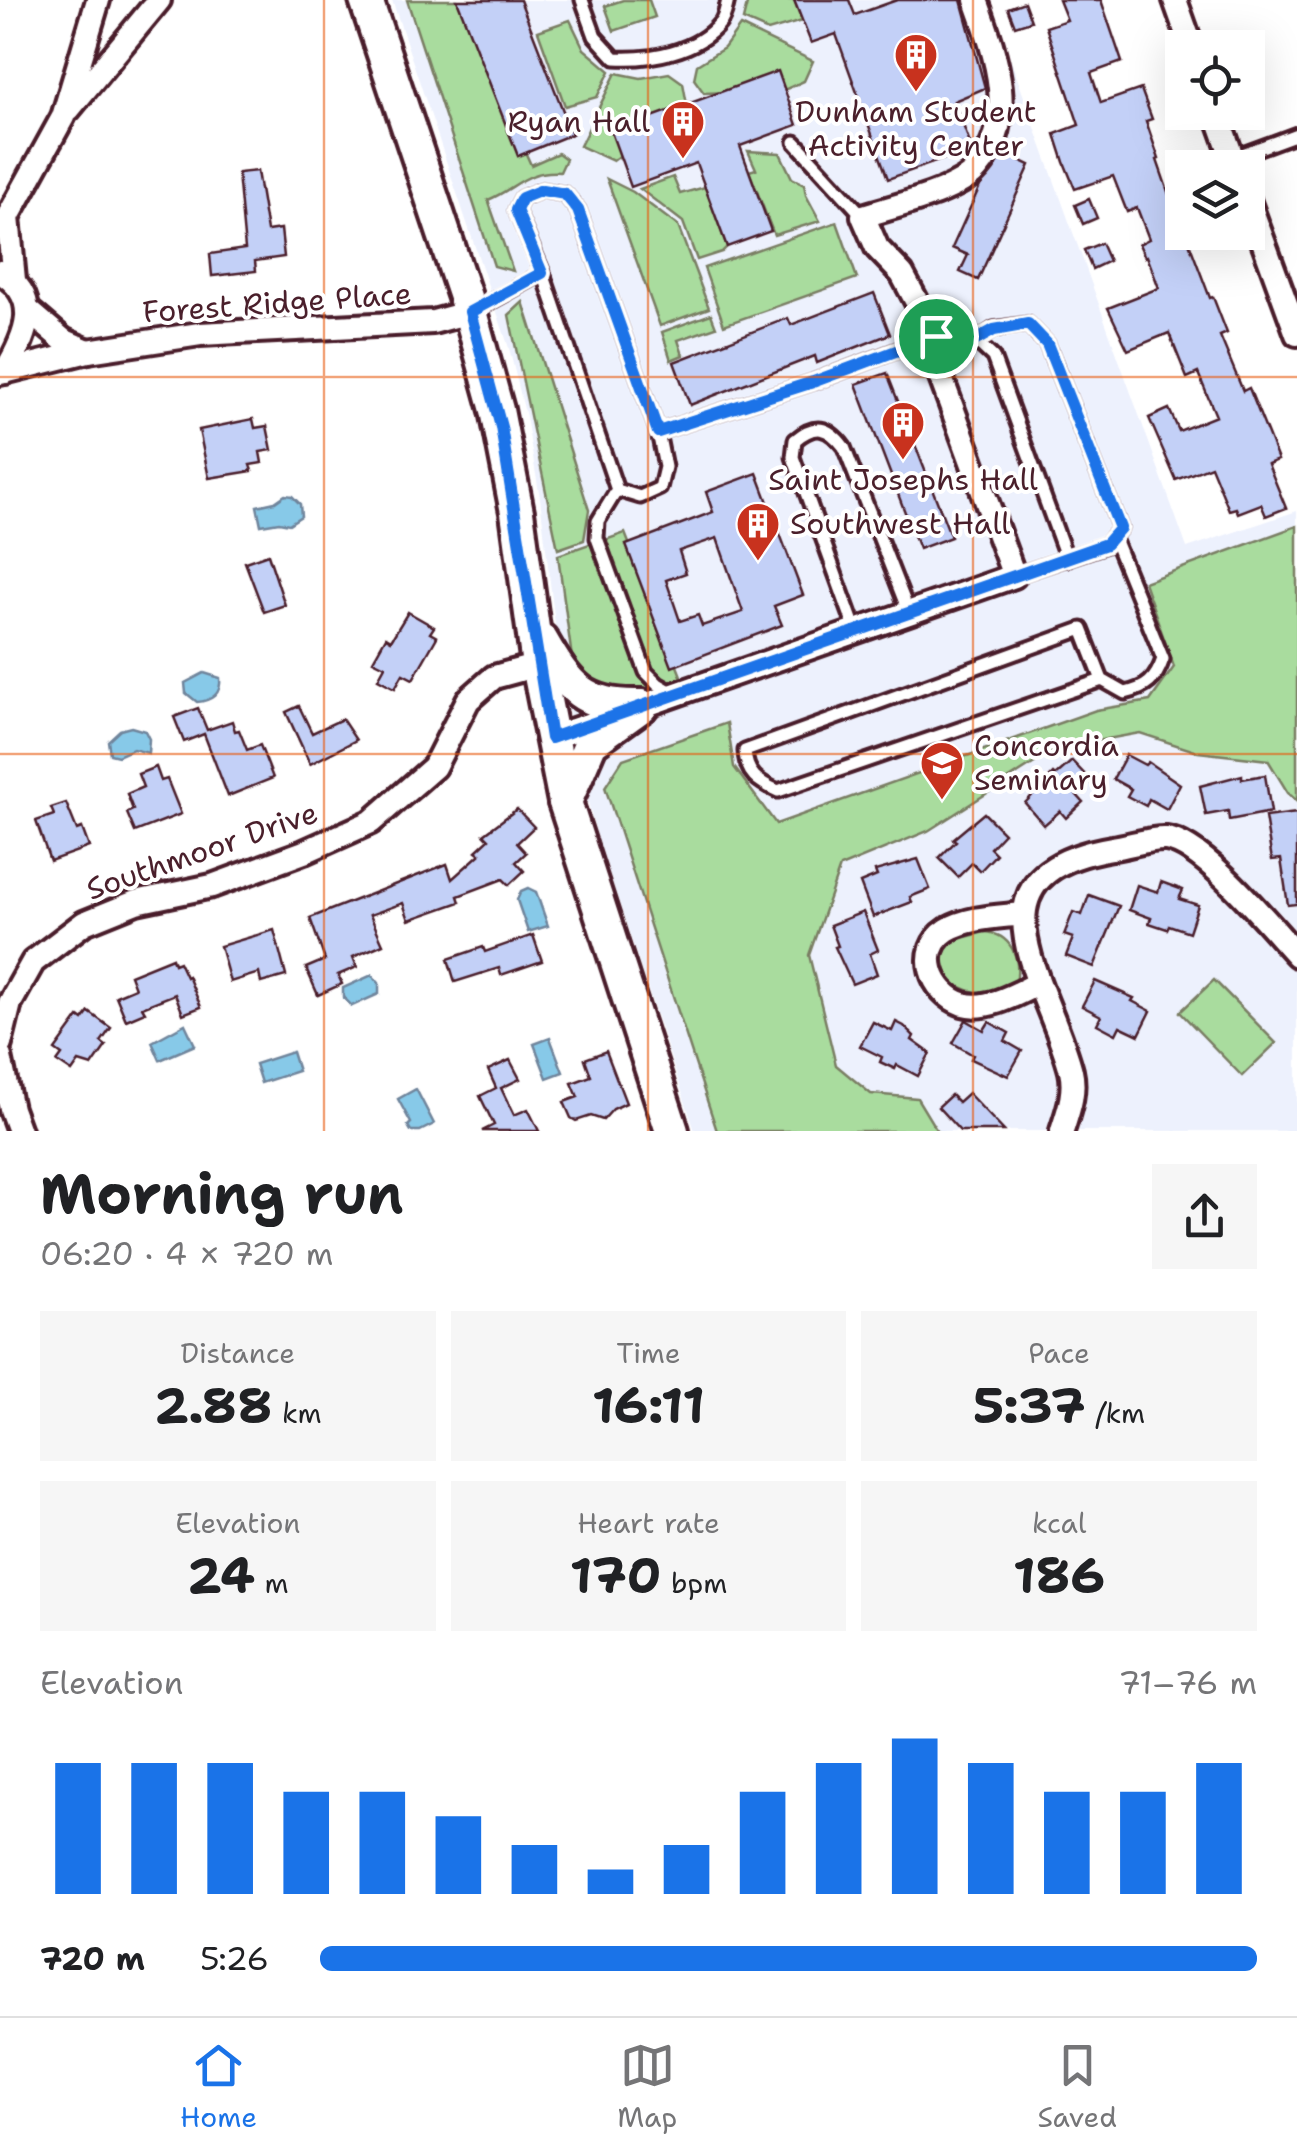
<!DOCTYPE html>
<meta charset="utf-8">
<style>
:root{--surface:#fff;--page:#f6f6f6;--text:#202124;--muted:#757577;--line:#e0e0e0;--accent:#1a73e8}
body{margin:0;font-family:"Shantell Sans",sans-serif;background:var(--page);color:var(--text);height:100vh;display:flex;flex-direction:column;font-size:38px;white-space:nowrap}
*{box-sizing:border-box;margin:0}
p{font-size:32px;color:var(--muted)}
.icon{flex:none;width:55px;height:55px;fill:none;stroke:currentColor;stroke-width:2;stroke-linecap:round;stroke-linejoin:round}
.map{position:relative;height:1131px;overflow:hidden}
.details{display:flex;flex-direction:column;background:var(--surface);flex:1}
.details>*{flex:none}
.controls{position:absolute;left:1165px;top:30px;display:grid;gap:20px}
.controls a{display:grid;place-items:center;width:100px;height:100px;border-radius:0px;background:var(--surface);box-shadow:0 10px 40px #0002;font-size:50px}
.pin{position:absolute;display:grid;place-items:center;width:85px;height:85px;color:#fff;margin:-42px;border:5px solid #fff;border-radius:50%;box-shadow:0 2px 10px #0007}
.round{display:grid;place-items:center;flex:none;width:105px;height:105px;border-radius:0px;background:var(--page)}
.overview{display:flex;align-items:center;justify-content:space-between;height:170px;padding:0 40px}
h1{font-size:55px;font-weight:700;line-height:75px}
.metrics{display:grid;grid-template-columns:repeat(3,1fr);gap:15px;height:170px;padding:10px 40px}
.metrics div{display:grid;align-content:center;border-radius:0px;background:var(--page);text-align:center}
.metrics b{font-size:50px;font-weight:700}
.metrics small{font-size:28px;font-weight:400}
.metrics p{font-size:28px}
.chart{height:280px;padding:20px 40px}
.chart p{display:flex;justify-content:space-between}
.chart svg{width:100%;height:180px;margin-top:10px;stroke:var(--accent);stroke-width:6}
ul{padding:0 40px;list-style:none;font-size:32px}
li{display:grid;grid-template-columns:160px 120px 1fr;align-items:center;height:75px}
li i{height:25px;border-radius:12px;background:var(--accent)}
.tab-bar{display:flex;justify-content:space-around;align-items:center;height:140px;border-top:2px solid var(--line);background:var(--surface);font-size:28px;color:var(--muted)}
.tab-bar a{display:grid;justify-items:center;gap:5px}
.tab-bar .on{color:var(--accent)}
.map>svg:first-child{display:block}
.built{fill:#edf1fd}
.green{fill:#a9dc9e;stroke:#7a7e64;stroke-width:2.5}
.water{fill:#87c9e8;stroke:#6f859c;stroke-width:2.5}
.building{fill:#c3d0f7;stroke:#4a1f2b;stroke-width:2.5;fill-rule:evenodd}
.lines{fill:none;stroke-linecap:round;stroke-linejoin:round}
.service-casing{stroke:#4a1f2b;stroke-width:19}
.minor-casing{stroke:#4a1f2b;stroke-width:30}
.secondary-casing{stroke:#4a1f2b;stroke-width:40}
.service{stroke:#fff;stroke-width:11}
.minor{stroke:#fff;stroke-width:22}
.secondary{stroke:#fff;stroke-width:32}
.route-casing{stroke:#fff;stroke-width:20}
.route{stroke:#1a73e8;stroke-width:12}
.grid{fill:none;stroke:#e8590c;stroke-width:2.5;stroke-opacity:0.55}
.labels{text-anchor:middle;stroke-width:8;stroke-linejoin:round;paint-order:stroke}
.poi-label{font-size:30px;fill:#4a1f2b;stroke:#fff}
.street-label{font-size:30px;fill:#4a1f2b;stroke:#fff}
</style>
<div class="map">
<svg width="1297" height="1131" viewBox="0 0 1297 1131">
<rect width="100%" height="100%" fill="#fff"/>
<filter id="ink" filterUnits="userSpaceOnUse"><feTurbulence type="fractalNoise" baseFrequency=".01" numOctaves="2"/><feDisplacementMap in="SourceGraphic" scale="20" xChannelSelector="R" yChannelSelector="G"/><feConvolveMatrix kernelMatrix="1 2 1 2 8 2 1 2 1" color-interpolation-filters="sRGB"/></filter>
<g filter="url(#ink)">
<polygon class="built" points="392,0 989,0 1187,548 1297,511 1297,1131 695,1131 598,839 577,762 555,624 540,498 526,417 509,348"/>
<g class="green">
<path d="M 407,0 L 457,0 L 531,165 L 558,153 L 566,159 L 560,172 C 525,170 517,188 488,200 L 513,271 L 494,266 Z"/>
<polygon points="623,0 649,0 655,17 614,31 605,6"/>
<polygon points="748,0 794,0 802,21 768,31 743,20"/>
<polygon points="570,20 584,49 610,71 597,97 565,106 538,31"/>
<polygon points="740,26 813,61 804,81 784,90 704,93 694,79 697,65 724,48"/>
<polygon points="616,73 641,78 669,73 683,83 687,105 613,161 580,146"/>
<polygon points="748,151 780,153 792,178 804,184 806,195 820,221 774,235 749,171 756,169"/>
<polygon points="673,177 680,194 705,187 727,247 722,252 697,260 683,222 640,189"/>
<polygon points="607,179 633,192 678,226 709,308 660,326"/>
<polygon points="837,222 857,278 724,325 704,268"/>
<polygon points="523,302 589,510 584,540 558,549 509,315"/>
<polygon points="711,314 716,327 678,340 683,355 671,360 662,332"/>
<polygon points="1297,526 1297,801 1288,793 1268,760 1198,752 1140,733 1058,748 928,831 840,867 809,955 836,1065 871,1094 917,1098 937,1131 717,1131 605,787 623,759 727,723 734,767 776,824 1096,710 1150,701 1174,667 1144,582"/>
<polygon points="625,533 683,681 580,717 558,555 595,542 604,544 608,539"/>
<path d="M 985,932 C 1011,934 1021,958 1016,982 C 989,999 965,995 941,974 L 939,951 L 958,939 Z"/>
<polygon points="1214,980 1276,1043 1242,1076 1180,1012"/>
</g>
<g class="water">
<polygon points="285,495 292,496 300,504 301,516 289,524 279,522 261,525 257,506 275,502"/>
<path d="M 204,673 L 220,678 C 222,694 211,701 197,702 L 186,693 L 185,683 Z"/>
<polygon points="131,727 145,731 149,739 148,753 133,749 118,756 110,754 108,741 120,730"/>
<polygon points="528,888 536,892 548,926 528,932 517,900 521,891"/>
<polygon points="372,975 379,983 379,994 352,1006 343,997 343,988"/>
<polygon points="185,1024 195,1045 160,1060 152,1042"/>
<polygon points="550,1038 563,1072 547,1078 534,1044"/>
<polygon points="292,1052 298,1071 261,1083 255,1064"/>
<polygon points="416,1089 434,1124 420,1131 411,1131 408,1126 411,1123 398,1099"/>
</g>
<g class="building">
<polygon points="457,0 520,0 572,134 518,156"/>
<polygon points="794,0 849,0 855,15 897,0 961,0 985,88 954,101 972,149 888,179 836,34 811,43"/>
<polygon points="1059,0 1101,0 1122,62 1091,73 1101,103 1141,89 1152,119 1146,121 1159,159 1157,160 1182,232 1185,232 1210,298 1213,297 1227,333 1220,336 1243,391 1249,388 1268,435 1278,460 1268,464 1286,508 1266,516 1261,504 1238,513 1236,508 1229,510 1211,466 1176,480 1149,418 1169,409 1179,431 1216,416 1198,373 1187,378 1169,333 1128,350 1108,308 1159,288 1147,256 1145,257 1139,244 1149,239 1137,208 1127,212 1113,176 1075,189 1064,162 1055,134 1079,125 1046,27 1067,20"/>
<polygon points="1024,2 1031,21 1015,26 1008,8"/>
<polygon points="778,71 797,125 740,146 771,231 727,247 696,163 631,187 611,132"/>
<polygon points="1005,153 1030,165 978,280 960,272 968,255 952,248 980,186"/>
<polygon points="257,171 267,231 281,229 284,257 255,261 256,271 212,276 210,254 245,249 238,173"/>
<polygon points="1089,199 1097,218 1083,224 1075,205"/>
<polygon points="1101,243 1109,261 1092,269 1084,250"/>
<polygon points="874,293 890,334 817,363 815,356 690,405 674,362 788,318 791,325"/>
<polygon points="887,373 951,537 919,549 856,384"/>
<polygon points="253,419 255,428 267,426 272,450 260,452 262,463 250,465 252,471 209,478 199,430"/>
<path d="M 757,473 L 803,595 L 774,606 L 782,625 L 672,667 L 626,545 L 713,512 L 706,492 ZM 717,538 L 743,612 L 702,626 L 698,615 L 680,621 L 666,580 L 686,573 L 679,551 Z"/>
<polygon points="268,554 285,605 264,612 245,562"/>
<polygon points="408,612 434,627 430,633 437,637 413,679 403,674 395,688 378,679 385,666 373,660 386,637 391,640"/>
<polygon points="299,706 312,733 342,719 356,740 310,764 286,712"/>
<polygon points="198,708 207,730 232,721 235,731 239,730 247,750 260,745 273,778 228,796 204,734 184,742 174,717"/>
<polygon points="1126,755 1145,765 1148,762 1180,784 1167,809 1149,799 1146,806 1127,796 1131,789 1113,779"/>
<polygon points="1072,761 1091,781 1076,794 1083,802 1066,818 1060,811 1044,825 1025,803 1053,774 1055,776"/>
<polygon points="156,767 161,781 167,779 181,814 135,832 127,813 133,810 127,794 143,787 138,774"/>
<polygon points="1242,775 1242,779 1265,775 1271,812 1229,820 1228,811 1206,815 1200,786"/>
<polygon points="66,803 77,830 82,828 89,847 50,861 36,821 54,815 51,808"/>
<polygon points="517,809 534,827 517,843 526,853 516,862 524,871 509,885 503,879 458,896 460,902 409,920 403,903 370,915 383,944 353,957 357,967 338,975 342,984 318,995 306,968 325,960 310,918 447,864 452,879 480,854 476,851 489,839 484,834"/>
<polygon points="984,813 1004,833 990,848 996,854 980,871 972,863 958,877 939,858 956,841 953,839"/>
<polygon points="1297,813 1297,904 1288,905 1281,859 1272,860 1265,817"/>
<polygon points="918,859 930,889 910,897 912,902 873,917 860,883 877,876 875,871"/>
<polygon points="1161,882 1183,890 1179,899 1198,905 1189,932 1169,925 1167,929 1149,923 1151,918 1129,910 1137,885 1158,892"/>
<polygon points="1089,895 1119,906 1094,967 1066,956 1073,938 1064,935 1073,912 1082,915"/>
<polygon points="863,912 878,950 870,954 877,974 852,984 835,947 838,946 830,925"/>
<polygon points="274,930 286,976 261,983 259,973 230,982 220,946"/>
<polygon points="533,935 542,961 501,975 499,968 455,982 448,959 483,947 485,952"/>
<polygon points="172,958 174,964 179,962 186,977 188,976 201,1007 183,1014 175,994 142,1007 145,1012 126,1020 116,996 135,988 130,975"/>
<polygon points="1095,981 1134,998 1132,1001 1151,1011 1139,1035 1120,1026 1116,1034 1097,1024 1101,1016 1082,1006"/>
<polygon points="89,1012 111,1028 101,1042 106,1046 92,1066 79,1062 72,1072 57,1062 62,1055 55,1050 79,1017 83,1020"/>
<polygon points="966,1020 984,1030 989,1022 1009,1033 1005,1041 1022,1051 1008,1076 971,1059 973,1055 953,1043"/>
<polygon points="873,1022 892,1031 896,1022 904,1026 914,1036 912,1040 930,1053 918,1076 897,1065 895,1069 880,1062 882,1057 860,1046"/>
<polygon points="606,1051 626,1103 613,1109 603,1120 591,1116 576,1121 571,1118 564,1102 578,1097 572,1083 591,1076 585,1059"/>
<polygon points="510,1060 520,1079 501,1088 514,1115 528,1109 539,1131 482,1131 494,1125 480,1096 496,1088 488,1070"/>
<polygon points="968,1093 1004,1131 960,1131 938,1107 951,1095 958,1102"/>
</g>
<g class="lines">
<defs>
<g id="service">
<path d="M 582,0 L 595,36 L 615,58 C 650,60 697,52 720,23 C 725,18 726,7 728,0"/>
<polyline points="795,142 863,216"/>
<polyline points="1232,158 1297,134"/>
<polygon points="542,190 565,194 578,210 658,432 665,467 660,488 640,497 617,490 543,273 516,210 522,198"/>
<polyline points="472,312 543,273"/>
<polyline points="976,341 994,329 1028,324 1047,344 1120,528 1106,545 1014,576"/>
<polyline points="658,432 813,382 935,336 976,341 993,357 1067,559"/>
<polyline points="617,490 598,521 597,538 646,672 658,684 675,694"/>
<path d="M 856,631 L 793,457 L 795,440 C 815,423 828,426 844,447 L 909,613"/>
<path d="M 1102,680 L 778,791 C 758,782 746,774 745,751 L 1082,629 L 1102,680 L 1125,693 C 1147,688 1156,680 1163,659 L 1113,536"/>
</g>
<g id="minor">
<polyline points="1175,0 1192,48"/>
<polyline points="69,109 159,0"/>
<polyline points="1216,112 1236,168"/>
<polyline points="1248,200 1297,334"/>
<polyline points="8,217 14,280"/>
<polyline points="0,224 8,217 63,117 98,0"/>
<path d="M 0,272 C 44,298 26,337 5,372"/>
<polyline points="29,311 63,340 88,351"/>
<polyline points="0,373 88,351 200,334 433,322 470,312"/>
<path d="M 551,738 L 1014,576 L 933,356 L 935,336 L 902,274 L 877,248 L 863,216 C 892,207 958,192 977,169 C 1020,120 995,53 976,0"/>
<path d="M 1023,914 C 999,917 969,917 947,930 C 916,950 931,993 963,1004 C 987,1011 1017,994 1037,984"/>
<polyline points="0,1044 10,1003 33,962 84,923 136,902 212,886 304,852 371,822 434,767 468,700 494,677 538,665"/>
<polyline points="0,1057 11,1109 19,1131"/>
<path d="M 1062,1131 C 1068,1112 1076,1092 1071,1071 C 1049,983 958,874 1112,848 C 1129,846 1150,838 1166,839 C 1203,843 1270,926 1297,955"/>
</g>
<g id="secondary">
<polyline points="366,0 470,312 497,410 517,512 538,665 565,802 672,1131"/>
<path d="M 541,640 C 568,687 584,708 641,706"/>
<polyline points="565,802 591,742 641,706"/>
</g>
</defs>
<use href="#service" class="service-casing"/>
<use href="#minor" class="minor-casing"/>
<use href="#secondary" class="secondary-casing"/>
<use href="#service" class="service"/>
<use href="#minor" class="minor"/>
<use href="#secondary" class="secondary"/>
</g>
</g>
<g class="lines" filter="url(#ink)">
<defs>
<polygon id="route" points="542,190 565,194 578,210 658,432 813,382 936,336 976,340 994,330 1028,324 1047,344 1120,528 1106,544 551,738 501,427 470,312 542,273 516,210 522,198"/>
</defs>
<use href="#route" class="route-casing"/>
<use href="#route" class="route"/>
</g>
<path class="grid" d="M 324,0 L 324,1131M 648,0 L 648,1131M 973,0 L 973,1131M 0,377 L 1297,377M 0,754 L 1297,754"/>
<defs>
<symbol id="building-pin" viewBox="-11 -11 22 30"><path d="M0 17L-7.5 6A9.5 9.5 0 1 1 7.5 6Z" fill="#c8321e" stroke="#fff"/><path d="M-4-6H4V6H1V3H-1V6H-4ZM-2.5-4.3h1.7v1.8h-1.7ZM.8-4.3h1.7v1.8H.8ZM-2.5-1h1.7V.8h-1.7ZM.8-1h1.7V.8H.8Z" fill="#fff"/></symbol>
<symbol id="university-pin" viewBox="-11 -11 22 30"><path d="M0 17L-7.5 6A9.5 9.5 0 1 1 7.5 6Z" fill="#c8321e" stroke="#fff"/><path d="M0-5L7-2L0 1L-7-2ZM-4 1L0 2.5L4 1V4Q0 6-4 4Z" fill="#fff"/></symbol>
</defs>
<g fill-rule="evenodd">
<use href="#building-pin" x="891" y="30" width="50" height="68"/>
<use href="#building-pin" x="658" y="97" width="50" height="68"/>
<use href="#building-pin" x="878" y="398" width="50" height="68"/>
<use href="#building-pin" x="733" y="499" width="50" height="68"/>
<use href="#university-pin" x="917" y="738" width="50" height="68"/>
</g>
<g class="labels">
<g class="poi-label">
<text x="916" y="122">Dunham Student<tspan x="916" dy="34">Activity Center</tspan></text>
<text x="650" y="132" text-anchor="end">Ryan Hall</text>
<text x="903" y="490">Saint Josephs Hall</text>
<text x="790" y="534" text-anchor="start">Southwest Hall</text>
<text x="974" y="756" text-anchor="start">Concordia<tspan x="974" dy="34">Seminary</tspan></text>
</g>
<g class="street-label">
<text transform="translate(277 303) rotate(-4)" y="10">Forest Ridge Place</text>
<text transform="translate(202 851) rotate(-19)" y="10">Southmoor Drive</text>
</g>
</g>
</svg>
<div class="controls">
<a><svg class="icon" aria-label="locate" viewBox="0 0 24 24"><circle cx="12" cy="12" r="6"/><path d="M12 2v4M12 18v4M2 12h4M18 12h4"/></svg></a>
<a><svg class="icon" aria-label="layers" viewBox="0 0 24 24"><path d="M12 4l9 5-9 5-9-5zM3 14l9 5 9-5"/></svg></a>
</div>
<div class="pin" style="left:936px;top:336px;background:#1e9e55"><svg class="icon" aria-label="arrive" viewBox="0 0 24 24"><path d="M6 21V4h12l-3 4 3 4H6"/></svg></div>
</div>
<section class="details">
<div class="overview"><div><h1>Morning run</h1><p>06:20 · 4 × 720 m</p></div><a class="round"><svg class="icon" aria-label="share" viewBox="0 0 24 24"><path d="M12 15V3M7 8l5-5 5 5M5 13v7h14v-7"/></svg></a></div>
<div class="metrics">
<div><p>Distance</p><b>2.88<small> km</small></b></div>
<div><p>Time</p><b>16:11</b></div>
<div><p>Pace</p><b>5:37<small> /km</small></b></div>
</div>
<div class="metrics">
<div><p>Elevation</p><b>24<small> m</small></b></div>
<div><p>Heart rate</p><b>170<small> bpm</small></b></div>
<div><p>kcal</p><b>186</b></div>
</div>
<div class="chart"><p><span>Elevation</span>71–76 m</p>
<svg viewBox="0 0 160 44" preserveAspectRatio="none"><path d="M5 44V12M15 44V12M25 44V12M35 44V19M45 44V19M55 44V25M65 44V32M75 44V38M85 44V32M95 44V19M105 44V12M115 44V6M125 44V12M135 44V19M145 44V19M155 44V12"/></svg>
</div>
<ul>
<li><b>720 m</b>5:26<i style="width:100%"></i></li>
</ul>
</section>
<nav class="tab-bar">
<a class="on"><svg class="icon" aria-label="home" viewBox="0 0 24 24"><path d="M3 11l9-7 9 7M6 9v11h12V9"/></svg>Home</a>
<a><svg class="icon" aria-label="map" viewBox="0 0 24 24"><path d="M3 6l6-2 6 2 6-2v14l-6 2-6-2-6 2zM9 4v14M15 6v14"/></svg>Map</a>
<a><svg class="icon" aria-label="saved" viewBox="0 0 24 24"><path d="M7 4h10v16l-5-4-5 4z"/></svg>Saved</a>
</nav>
